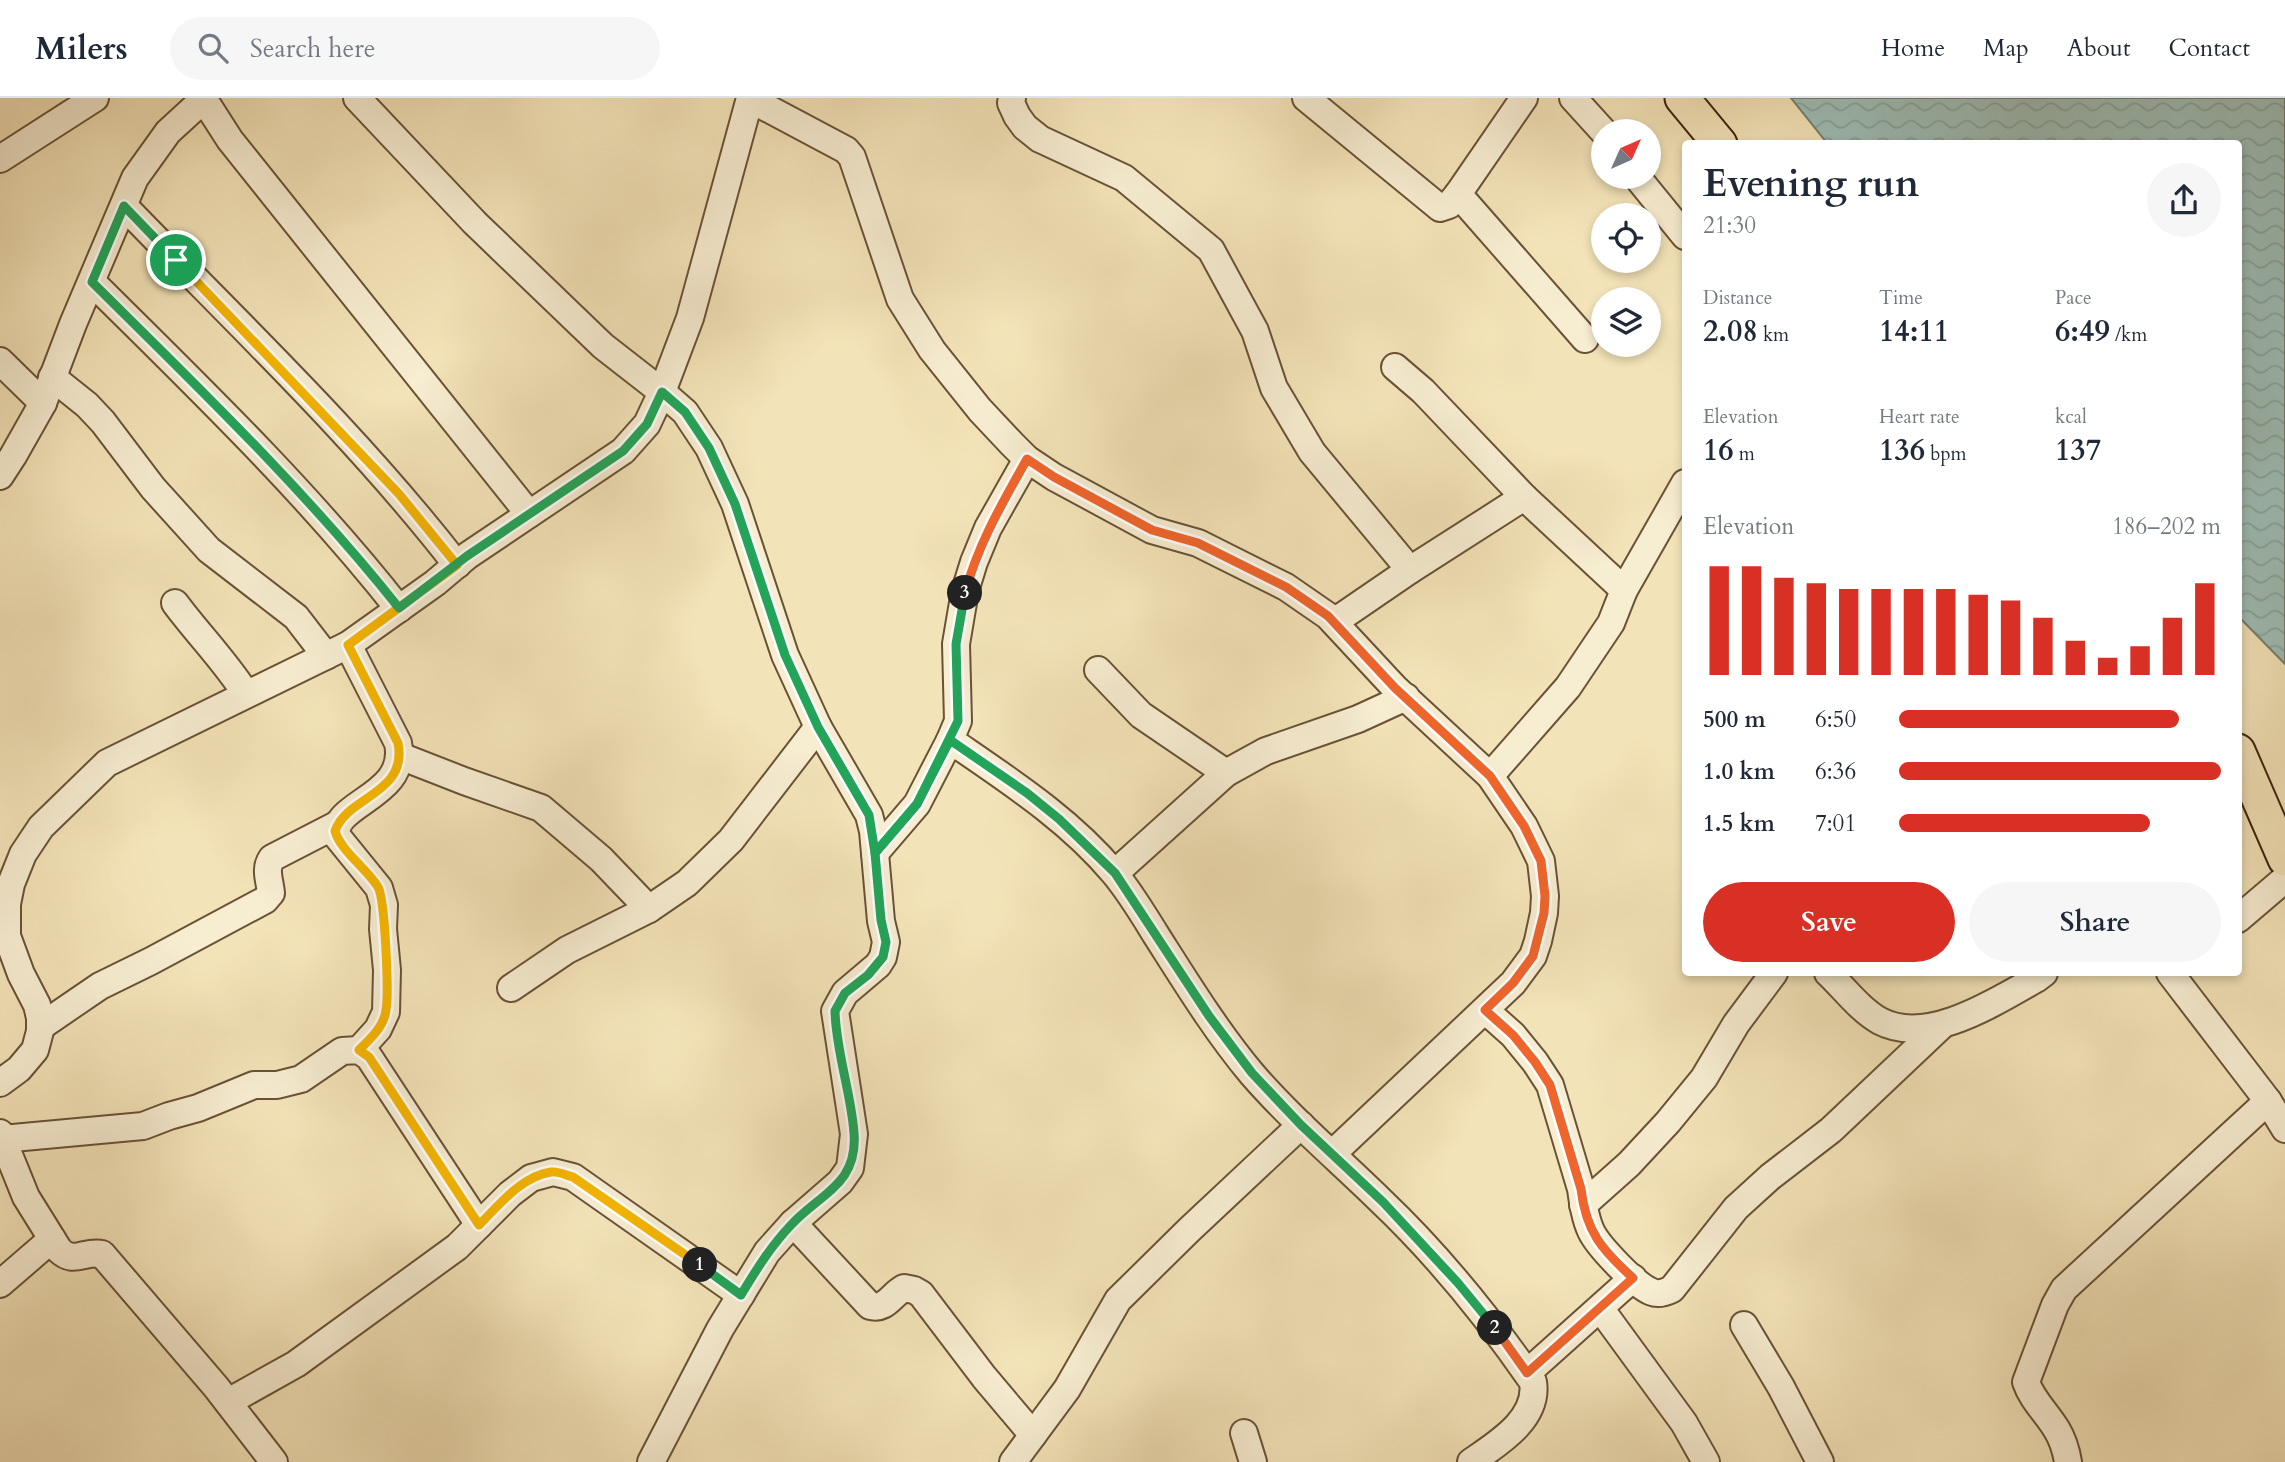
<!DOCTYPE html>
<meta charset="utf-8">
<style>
:root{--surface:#fff;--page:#f6f6f7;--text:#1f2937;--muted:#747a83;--line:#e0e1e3;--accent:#d93025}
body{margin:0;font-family:Cardo,serif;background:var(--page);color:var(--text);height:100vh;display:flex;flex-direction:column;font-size:26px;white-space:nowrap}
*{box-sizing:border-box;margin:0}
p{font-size:23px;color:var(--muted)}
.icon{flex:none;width:38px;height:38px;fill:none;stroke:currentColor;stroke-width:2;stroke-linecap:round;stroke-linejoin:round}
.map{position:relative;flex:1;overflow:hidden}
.sheet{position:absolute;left:1682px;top:42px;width:560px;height:836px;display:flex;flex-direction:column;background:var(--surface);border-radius:7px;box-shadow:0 4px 10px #0003}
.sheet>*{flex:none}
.needle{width:46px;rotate:45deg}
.buttons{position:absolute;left:1591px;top:21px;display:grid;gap:14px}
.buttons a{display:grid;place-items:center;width:70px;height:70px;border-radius:50%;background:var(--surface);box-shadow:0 4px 10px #0003;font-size:35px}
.pin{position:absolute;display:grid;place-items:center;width:60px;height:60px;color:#fff;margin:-30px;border:4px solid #fff;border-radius:50%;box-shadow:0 2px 7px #0007}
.km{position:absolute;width:35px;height:35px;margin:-18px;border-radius:50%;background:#222;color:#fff;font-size:19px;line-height:35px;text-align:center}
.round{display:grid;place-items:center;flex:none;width:74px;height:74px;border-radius:37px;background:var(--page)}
.overview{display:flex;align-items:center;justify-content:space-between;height:119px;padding:0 21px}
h1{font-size:38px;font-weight:800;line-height:52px}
.stats{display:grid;grid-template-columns:repeat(3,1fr);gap:10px;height:119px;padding:7px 21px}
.stats div{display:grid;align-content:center}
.stats b{font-size:30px;font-weight:800}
.stats small{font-size:19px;font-weight:400}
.stats p{font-size:19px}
.chart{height:196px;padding:14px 21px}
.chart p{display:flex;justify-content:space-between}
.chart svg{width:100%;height:126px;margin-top:7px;stroke:var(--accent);stroke-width:6}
.action{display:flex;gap:14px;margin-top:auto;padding:14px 21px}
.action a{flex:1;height:80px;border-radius:42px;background:var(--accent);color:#fff;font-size:28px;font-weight:800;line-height:80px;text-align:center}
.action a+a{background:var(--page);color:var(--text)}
ul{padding:0 21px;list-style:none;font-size:23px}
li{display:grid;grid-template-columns:112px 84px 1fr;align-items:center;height:52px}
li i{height:18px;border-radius:9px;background:var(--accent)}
header{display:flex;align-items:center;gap:42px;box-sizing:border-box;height:98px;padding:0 35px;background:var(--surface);border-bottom:2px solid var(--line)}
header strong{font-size:33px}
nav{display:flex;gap:38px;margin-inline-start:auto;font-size:24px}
.search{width:490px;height:63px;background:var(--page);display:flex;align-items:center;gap:18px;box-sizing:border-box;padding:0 24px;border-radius:38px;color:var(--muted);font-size:26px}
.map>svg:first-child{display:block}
.water{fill:url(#water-waves);stroke:#767f71;stroke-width:2}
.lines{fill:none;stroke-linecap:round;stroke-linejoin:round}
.minor-casing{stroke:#6a5236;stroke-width:30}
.major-casing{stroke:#3c220a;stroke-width:37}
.minor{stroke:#f7edd1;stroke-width:26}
.major{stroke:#f3e3b8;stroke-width:33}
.split-1-casing{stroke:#fff;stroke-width:14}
.split-2-casing{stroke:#fff;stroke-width:14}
.split-3-casing{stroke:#fff;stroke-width:14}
.split-4-casing{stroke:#fff;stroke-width:14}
.split-1{stroke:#f5b400;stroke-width:9}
.split-2{stroke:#22a559;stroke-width:9}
.split-3{stroke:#f0652b;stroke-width:9}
.split-4{stroke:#22a559;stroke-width:9}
</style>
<header>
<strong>Milers</strong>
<div class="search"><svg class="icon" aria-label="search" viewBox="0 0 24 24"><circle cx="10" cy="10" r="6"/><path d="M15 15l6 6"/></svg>Search here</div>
<nav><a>Home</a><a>Map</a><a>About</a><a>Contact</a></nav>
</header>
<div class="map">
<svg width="2285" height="1364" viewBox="0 0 2285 1364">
<defs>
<pattern id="water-waves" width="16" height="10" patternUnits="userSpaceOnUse" patternTransform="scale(1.75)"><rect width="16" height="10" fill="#9dbdb6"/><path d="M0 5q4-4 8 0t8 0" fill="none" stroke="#88a29b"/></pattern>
</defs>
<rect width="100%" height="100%" fill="#f3e3b8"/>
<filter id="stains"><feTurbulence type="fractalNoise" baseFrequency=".00286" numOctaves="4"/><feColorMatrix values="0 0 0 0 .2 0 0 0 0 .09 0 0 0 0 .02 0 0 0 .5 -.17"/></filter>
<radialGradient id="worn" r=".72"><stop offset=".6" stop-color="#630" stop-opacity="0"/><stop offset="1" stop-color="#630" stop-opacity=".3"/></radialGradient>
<polygon class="water" points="1791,0 2285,0 2285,566 2238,518 2238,46 1827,45"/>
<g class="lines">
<defs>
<g id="minor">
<polyline points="203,0 230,42 529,416"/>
<polyline points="357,0 475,125 603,248 662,294 685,314 709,350 735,406 785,557 818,629 869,717 873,733 881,823 886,844 883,859 878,867 845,895 835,913 854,1036 850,1070 840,1084 793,1125 767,1154 720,1231 651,1364"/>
<polyline points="1012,0 1011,5 1017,18 1025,29 1040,41 1124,80 1211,152 1255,233 1274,290 1312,354 1410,472 1334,524"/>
<polyline points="1306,0 1440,110 1449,107 1458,96"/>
<polyline points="1524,0 1458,96 1585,241"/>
<polyline points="1573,0 1603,33"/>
<polyline points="750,1 846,52 852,59 900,201 932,252 980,312 1012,346 1027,361 1054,379 1152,432 1198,445 1286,489 1328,518 1395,590 1490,678 1524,728 1541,763 1545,798 1544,815 1538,843 1533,858 1513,885 1332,1056"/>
<polyline points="0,61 95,0"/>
<polyline points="1637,79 1685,138"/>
<path d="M 124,108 C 237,225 357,338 457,467"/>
<path d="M 92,184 C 198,289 306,393 399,511"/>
<polyline points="0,263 43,305"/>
<polyline points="1395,269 1423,293 1524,399"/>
<polyline points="52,279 87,307 103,324 153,390 209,452 296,519 326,558"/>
<polyline points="0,378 13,358 43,305 73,226 135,80 168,34 204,1"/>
<polyline points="1410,472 1524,399 1624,492"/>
<path d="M 175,505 C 198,536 225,563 246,596"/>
<path d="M 348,547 L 398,645 C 409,698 334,704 336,737 L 379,790 L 384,807 L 383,831 L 387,872 L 386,914 L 378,931 L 359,952"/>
<polyline points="1098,572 1141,617 1226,675"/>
<path d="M 950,642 C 1008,682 1069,721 1114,775 C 1130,794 1143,816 1156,837 C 1186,884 1216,933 1252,976 C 1291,1021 1337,1060 1380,1102 C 1438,1157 1488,1219 1533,1284 C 1539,1321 1497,1346 1471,1364"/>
<polyline points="400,658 464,683 541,710 601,761 649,811"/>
<polyline points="1490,678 1568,589 1611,525 1624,492 1685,385"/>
<polyline points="875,755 917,706 950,642 958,623 956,546 965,493 974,464 988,430 1027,361"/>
<polyline points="1115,775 1226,675 1266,653 1358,621 1406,599"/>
<polyline points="2238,821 2285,781"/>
<path d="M 1828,875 C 1844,890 1860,912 1880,923 C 1927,948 1995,904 2036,881 L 2044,875"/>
<polyline points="2170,875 2268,1003 2285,1031"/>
<polyline points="511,890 567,852 649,811 687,785 731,742 818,629"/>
<path d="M 1485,912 L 1513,937 L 1535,964 L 1550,987 L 1581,1091 C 1583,1105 1585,1120 1591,1133 C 1598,1148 1636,1188 1652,1194 C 1659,1197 1666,1194 1672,1191 L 1736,1110 L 1770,1079 L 1831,1032 L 1941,928"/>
<path d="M 40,929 L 100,888 L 151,863 L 265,802 L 271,795 C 270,783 264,771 272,760 L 338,726"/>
<polyline points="0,985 19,971 35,952 40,933 40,920 37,907 21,876 7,838 7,806 11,786 23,756 41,729 107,665 348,547 435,485 467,458 623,353 647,326 662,294 690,220 750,0"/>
<path d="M 0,1035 L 26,1099 L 59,1152 C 74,1167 85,1152 102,1156 L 216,1289 L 274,1364"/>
<polyline points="2,1041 143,1028 169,1018 198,1010 254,987 277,987 301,981 342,953 359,952 369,959 479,1127"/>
<polyline points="1583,1107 1629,1066 1668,1024 1704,980 1736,926 1774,875"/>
<path d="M 793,1125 L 870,1208 C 886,1212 891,1197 904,1190 L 914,1192 L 921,1196 L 984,1279 L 1033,1337"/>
<polyline points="0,1186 52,1141"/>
<polyline points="1600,1210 1684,1325 1706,1364"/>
<polyline points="1744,1227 1781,1289 1820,1364"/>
<polyline points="1527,1275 1633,1180"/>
<polyline points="228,1304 296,1266 457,1149 510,1096 531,1080 553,1074 573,1079 741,1197"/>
<polyline points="1244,1335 1253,1364"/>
<polyline points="1013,1364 1067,1291 1118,1202 1189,1132 1301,1027"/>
<path d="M 2068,1364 C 2066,1352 2063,1342 2057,1332 C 2047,1315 2032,1302 2026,1284 L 2055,1207 L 2064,1191 L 2268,1003"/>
</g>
<g id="major">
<polyline points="1682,0 1720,46"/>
<polyline points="2238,653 2285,761"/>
</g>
</defs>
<use href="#minor" class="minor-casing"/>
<use href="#major" class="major-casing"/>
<use href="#minor" class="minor"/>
<use href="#major" class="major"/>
</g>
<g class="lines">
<defs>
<path id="split-1" d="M 176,162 L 399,396 L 457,467 L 348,547 L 398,645 C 408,696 347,698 335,733 C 340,752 367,771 378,789 C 385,801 389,895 386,912 C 384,929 370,941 359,952 L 369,959 L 479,1127 C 499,1107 522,1078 551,1074 C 558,1073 566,1077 573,1079 L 700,1167"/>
<path id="split-2" d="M 700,1167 L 741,1197 C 756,1172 771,1148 791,1127 C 821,1095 858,1086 854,1035 C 851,994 836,954 835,913 L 845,895 L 868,877 L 883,859 L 886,844 L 881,822 L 875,755 L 917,706 L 950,642 L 1027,695 L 1059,721 L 1115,775 L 1209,918 L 1252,975 L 1301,1027 L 1383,1104 L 1458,1185 L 1495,1230"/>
<path id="split-3" d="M 965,495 C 978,446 1003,404 1027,361 L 1054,379 L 1152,432 L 1198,445 L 1286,489 L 1328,518 L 1395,590 L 1490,678 L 1524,728 L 1541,763 L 1545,798 L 1544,815 L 1533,858 L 1513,885 L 1485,912 L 1513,937 L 1535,964 L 1550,987 L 1581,1091 C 1586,1134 1602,1152 1633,1180 L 1527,1275 L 1495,1230"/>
<path id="split-4" d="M 176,162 L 124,108 L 92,184 C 198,289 306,393 399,510 L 467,458 L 623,353 L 647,326 L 662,294 L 685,314 L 709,350 L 735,406 L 785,557 L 818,629 L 869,717 L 875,755 L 917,706 L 958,623 L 956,546 L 965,495"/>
</defs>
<use href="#split-1" class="split-1-casing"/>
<use href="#split-2" class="split-2-casing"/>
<use href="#split-3" class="split-3-casing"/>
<use href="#split-4" class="split-4-casing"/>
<use href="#split-1" class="split-1"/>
<use href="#split-2" class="split-2"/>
<use href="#split-3" class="split-3"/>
<use href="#split-4" class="split-4"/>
</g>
<rect width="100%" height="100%" filter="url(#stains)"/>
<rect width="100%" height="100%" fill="url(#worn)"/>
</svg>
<div class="buttons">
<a><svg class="needle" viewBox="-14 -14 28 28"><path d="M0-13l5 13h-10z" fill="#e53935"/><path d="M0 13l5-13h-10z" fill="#747a83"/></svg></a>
<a><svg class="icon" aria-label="locate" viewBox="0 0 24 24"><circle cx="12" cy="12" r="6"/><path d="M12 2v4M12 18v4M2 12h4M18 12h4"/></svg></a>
<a><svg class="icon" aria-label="layers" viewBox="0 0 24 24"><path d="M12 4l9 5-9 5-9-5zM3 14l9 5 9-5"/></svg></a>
</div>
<div class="pin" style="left:176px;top:162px;background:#1e9e55"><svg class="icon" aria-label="arrive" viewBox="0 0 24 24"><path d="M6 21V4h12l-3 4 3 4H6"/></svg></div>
<b class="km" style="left:700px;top:1167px">1</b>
<b class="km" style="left:1495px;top:1230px">2</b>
<b class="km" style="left:965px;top:495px">3</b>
<section class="sheet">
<div class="overview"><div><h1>Evening run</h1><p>21:30</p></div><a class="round"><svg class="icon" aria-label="share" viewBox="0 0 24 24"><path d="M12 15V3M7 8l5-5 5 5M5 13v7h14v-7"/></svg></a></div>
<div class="stats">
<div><p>Distance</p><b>2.08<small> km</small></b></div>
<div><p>Time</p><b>14:11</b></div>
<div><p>Pace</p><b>6:49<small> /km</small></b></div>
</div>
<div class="stats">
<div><p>Elevation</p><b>16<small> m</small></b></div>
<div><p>Heart rate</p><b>136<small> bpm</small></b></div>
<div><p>kcal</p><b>137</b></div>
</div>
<div class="chart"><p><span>Elevation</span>186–202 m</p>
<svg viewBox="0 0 160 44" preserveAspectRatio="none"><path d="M5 44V6M15 44V6M25 44V10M35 44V12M45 44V14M55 44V14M65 44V14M75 44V14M85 44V16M95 44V18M105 44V24M115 44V32M125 44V38M135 44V34M145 44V24M155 44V12"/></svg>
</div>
<ul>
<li><b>500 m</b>6:50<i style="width:87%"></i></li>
<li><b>1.0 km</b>6:36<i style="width:100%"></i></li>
<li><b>1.5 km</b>7:01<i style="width:78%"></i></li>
</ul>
<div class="action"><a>Save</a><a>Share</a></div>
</section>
</div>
